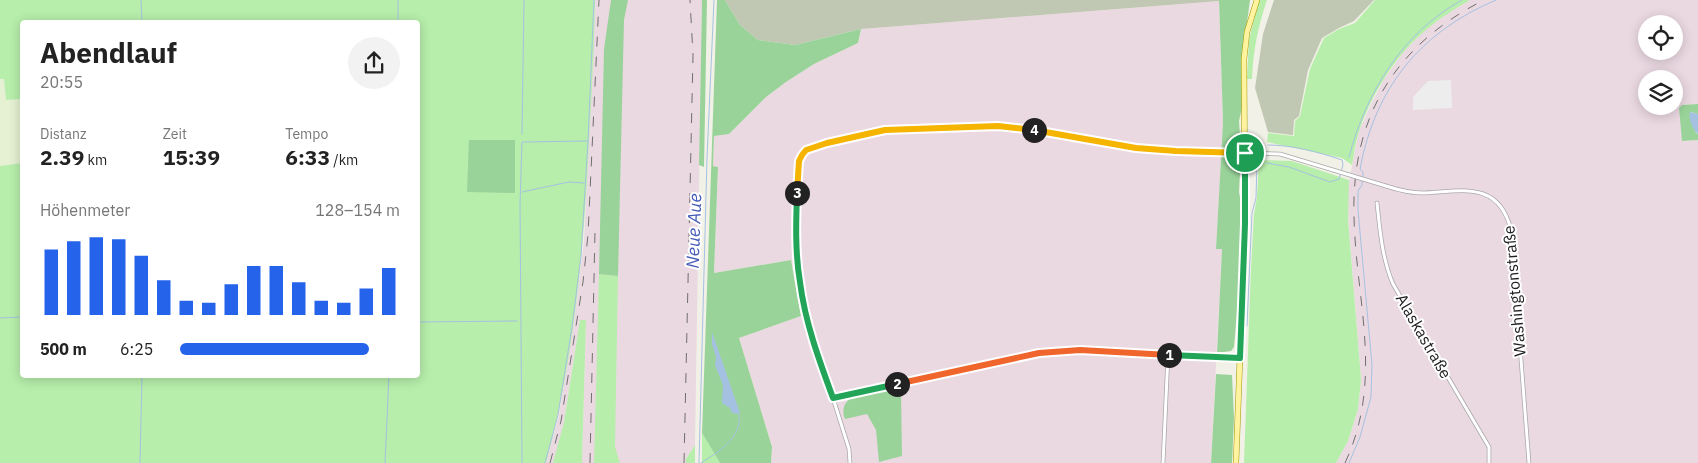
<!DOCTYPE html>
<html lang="de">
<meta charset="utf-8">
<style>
:root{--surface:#fff;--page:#f2f2f2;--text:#222;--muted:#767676;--accent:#2563eb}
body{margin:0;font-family:"IBM Plex Sans",sans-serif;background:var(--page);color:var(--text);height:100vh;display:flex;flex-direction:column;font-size:19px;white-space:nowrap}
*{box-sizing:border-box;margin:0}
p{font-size:16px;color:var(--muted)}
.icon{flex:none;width:28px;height:28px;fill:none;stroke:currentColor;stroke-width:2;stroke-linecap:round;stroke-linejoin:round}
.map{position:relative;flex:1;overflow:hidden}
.details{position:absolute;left:20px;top:20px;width:400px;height:358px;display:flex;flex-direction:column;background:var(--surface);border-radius:5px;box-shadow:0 2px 12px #0003}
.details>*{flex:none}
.fabs{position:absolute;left:1638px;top:15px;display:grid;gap:10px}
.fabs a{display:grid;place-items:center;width:45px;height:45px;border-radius:50%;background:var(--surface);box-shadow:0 2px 12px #0003;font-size:25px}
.pin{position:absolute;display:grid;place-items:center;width:42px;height:42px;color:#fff;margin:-21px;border:2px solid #fff;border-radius:50%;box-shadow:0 1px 5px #0007}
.km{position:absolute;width:25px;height:25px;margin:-12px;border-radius:50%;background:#222;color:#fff;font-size:14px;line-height:25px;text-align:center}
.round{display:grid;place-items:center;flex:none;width:52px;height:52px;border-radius:26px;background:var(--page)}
.summary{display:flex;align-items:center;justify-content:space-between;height:85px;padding:0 20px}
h1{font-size:28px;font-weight:800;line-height:38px}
.metrics{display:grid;grid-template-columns:repeat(3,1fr);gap:8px;height:85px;padding:5px 20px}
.metrics div{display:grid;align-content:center}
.metrics b{font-size:21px;font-weight:800}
.metrics small{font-size:14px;font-weight:400}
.metrics p{font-size:14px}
.chart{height:140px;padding:10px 20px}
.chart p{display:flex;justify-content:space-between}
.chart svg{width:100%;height:90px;margin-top:5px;stroke:var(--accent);stroke-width:6}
ul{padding:0 20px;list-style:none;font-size:16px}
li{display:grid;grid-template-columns:80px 60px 1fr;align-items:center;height:38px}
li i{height:12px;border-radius:6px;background:var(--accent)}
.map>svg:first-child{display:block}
.industrial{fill:#ebd9e2;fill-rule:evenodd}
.construction{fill:#c0c7b2}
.farmland{fill:#e5f1d2}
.grass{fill:#b7eeab}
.forest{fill:#9ad39a}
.parking{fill:#ededed}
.water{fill:#a5c1e1}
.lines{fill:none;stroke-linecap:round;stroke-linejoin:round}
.stream{stroke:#a5c1e1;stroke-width:1}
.street-casing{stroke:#a8a8a8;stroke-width:4.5}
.primary-casing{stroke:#9e9a00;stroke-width:6}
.street{stroke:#fff;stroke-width:3}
.primary{stroke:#fff39f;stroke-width:5}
.rail{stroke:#6f6f6f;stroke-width:1;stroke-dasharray:10 10;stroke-linecap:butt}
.street-bridge-casing{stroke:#a8a8a8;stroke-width:4.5;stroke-linecap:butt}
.street-bridge{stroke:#fff;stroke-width:3}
.split-1-casing{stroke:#fff;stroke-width:10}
.split-2-casing{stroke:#fff;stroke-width:10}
.split-3-casing{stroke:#fff;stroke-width:10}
.split-4-casing{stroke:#fff;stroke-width:10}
.split-5-casing{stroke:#fff;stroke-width:10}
.split-1{stroke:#22a559;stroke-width:6}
.split-2{stroke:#f0652b;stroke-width:6}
.split-3{stroke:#22a559;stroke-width:6}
.split-4{stroke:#f5b400;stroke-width:6}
.split-5{stroke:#f5b400;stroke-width:6}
.labels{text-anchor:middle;stroke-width:4;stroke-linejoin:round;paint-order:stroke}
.street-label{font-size:16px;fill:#212121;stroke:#fff}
.water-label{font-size:18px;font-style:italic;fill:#465cb7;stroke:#fff}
</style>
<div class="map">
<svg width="1698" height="463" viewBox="0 0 1698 463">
<rect width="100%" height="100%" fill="#f2f1e7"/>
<g class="industrial">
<polygon points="595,0 702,0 695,445 686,459 686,463 582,463 586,320 580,321 564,422 558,449 553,463 546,463 559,415 573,328 584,241"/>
<path d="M 1470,0 L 1698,0 L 1698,104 L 1682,105 L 1682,141 L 1698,140 L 1698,463 L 1336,463 L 1348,441 L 1358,409 L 1361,379 L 1347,203 L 1348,187 L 1358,134 L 1370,106 L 1384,79 L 1404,51 L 1424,31 L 1447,14 ZM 1646,24 L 1674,24 L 1674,51 L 1646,51 ZM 1646,79 L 1674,79 L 1674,106 L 1646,106 Z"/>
<polygon points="1219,1 1223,122 1216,249 1222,249 1211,463 771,463 772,447 739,338 801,316 791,260 714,273 718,167 713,166 714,136 729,134 766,97 786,82 814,64 858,43 861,29"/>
</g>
<g class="construction">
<polygon points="725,0 1219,0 1219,1 861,29 795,45 758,40 740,25"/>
<polygon points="1274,0 1374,0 1354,21 1339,28 1322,38 1308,70 1299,116 1294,120 1293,135 1268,132 1255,88 1263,34"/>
</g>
<polygon class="farmland" points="4,78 6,100 22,99 22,163 0,166 0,79"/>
<g class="grass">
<path d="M 0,0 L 595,0 C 594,61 590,121 587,182 C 581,276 571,372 546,463 L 0,463 L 0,166 L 22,163 L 22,375 L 418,375 L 418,22 L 22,22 L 22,99 L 6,100 L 4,79 L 0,79 Z"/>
<path d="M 1259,0 L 1267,0 C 1258,26 1253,51 1252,79 L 1247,79 L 1249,40 Z"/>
<path d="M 1375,0 L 1470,0 C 1455,9 1440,18 1426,30 C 1396,54 1369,98 1358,135 C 1355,145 1354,155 1352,165 L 1342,158 L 1267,142 L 1268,133 L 1294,136 L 1295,121 L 1300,116 L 1310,69 L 1324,38 L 1339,29 L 1355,23 Z"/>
<polygon points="1259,160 1292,161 1349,180 1348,219 1361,379 1358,409 1348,441 1336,463 1244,463 1251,269 1254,214 1257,197"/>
<polygon points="599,274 618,276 615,447 620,463 594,463"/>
<polygon points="580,320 586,320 582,463 553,463 564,422"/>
<polygon points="702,433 720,463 702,463"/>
<polygon points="695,445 695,463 686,463 686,459"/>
</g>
<g class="forest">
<polygon points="611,0 628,0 624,20 618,276 599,274 604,49"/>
<polygon points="702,0 707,0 704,167 699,165"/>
<polygon points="717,0 725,0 740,25 758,40 795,45 861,29 858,43 814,64 786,82 766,97 729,134 714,136 713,166 718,167 714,273 791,260 801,316 739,338 772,447 771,463 720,463 702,433"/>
<polygon points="1219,0 1250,0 1242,59 1243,103 1239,121 1241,151 1239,192 1241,203 1238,301 1234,347 1231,351 1217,353 1222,249 1216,249 1223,122"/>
<polygon points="1698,104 1698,114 1691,112 1696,133 1698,134 1698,140 1682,141 1679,108 1682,105"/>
<polygon points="469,140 515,140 515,193 467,192"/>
<polygon points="1216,374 1232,375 1234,418 1232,463 1211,463"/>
<path d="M 900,386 L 901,392 L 902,456 L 879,462 L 876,430 L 867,414 L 845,419 C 835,390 881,390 900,386 Z"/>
</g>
<polygon class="parking" points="1451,80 1452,108 1413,110 1413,97 1428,81"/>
<g class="water">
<path d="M 1690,112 L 1698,114 L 1698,134 C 1693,130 1688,119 1690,112 Z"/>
<polygon points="712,332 740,413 739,414 732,413 730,408 722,403 723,385 715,365 716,357 712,344"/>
</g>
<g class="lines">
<g class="stream">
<polyline points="141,0 142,22"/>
<polyline points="398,0 398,22"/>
<polyline points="522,134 524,0"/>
<path d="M 1349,157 C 1366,93 1402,33 1462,0"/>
<path d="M 1267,163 L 1289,167 L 1330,182 L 1339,179 L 1343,165 L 1342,160 C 1319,152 1292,145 1268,145"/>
<path d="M 1363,177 L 1363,172 L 1360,169 C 1375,88 1420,32 1496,0"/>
<polyline points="522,192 569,182 584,183"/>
<polyline points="0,318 22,317"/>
<polyline points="418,322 517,321"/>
<polyline points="1247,326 1252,213 1256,198 1257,162"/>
<polyline points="140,463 142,375"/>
<polyline points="385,463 389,375"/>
<polyline points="522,463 520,204 522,142 587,141"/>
<polyline points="545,463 558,415 572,327 581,256 588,141 594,0"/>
<polyline points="699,463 707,158 714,0"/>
<path d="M 701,463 C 719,451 742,439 739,414"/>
<polyline points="1349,463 1360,437 1371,397 1372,365 1358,210 1358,191 1362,185 1362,181"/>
</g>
<defs>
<g id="street">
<path d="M 1386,186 C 1398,190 1411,193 1424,193 C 1463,191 1499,181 1511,230 L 1529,463"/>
<path d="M 1377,203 C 1380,231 1382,258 1393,284 L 1489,447 L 1489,463"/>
<polyline points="1240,358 1080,350 1056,351 1024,356 833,398 809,327 799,282 796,239 799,161 806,150 827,143 885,130 998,126 1037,130 1136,148 1176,151 1280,154 1333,170"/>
<polyline points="833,398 849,449 850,463"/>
<polyline points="1163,463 1168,355"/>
</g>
<polyline id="primary" points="1236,463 1245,224 1244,59 1247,32 1257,0"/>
</defs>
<use href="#street" class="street-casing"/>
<use href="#primary" class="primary-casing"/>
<use href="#street" class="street"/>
<use href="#primary" class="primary"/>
<g class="rail">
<polyline points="550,463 561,421 583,282 588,235 599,0"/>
<polyline points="590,463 595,232"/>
<polyline points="684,463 693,55 690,0"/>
<path d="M 1345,463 C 1384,379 1356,303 1354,217 C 1351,117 1395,45 1484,0"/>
</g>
<defs>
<polyline id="street-bridge" points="1333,170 1386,186"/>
</defs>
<use href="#street-bridge" class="street-bridge-casing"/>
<use href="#street-bridge" class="street-bridge"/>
</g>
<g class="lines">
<defs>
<polyline id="split-1" points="1169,355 1240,358 1245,224 1245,153"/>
<polyline id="split-2" points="897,384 1039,353 1080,350 1169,355"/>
<path id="split-3" d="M 797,193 C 796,222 795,253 800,282 C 805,322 819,360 833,398 L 897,384"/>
<polyline id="split-4" points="797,193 799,161 802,155 806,150 827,143 885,130 998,126 1034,130"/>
<polyline id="split-5" points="1034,130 1136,148 1176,151 1245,153"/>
</defs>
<use href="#split-1" class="split-1-casing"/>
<use href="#split-2" class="split-2-casing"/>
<use href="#split-3" class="split-3-casing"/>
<use href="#split-4" class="split-4-casing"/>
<use href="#split-5" class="split-5-casing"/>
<use href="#split-1" class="split-1"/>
<use href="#split-2" class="split-2"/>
<use href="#split-3" class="split-3"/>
<use href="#split-4" class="split-4"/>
<use href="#split-5" class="split-5"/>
</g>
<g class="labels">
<g class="street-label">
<text transform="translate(1514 291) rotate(-95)" y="6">Washingtonstraße</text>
<text transform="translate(1424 336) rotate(60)" y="6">Alaskastraße</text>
</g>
<g class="water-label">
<text transform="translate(694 231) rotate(-88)" y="6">Neue Aue</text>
</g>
</g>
</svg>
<div class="fabs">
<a><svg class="icon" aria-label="locate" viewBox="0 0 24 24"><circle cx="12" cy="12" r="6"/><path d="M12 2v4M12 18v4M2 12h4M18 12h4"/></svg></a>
<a><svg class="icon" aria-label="layers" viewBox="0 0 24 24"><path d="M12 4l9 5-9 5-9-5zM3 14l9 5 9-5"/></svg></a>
</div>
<div class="pin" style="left:1245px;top:153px;background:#1e9e55"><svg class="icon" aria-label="arrive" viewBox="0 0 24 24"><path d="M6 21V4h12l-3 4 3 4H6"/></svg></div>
<b class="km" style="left:1169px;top:355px">1</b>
<b class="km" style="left:897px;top:384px">2</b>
<b class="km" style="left:797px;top:193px">3</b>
<b class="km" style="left:1034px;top:130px">4</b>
<section class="details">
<div class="summary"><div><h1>Abendlauf</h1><p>20:55</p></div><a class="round"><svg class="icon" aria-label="share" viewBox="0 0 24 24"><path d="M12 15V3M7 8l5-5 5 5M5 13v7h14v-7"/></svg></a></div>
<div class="metrics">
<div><p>Distanz</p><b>2.39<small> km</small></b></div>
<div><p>Zeit</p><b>15:39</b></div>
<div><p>Tempo</p><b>6:33<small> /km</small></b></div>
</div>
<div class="chart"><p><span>Höhenmeter</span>128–154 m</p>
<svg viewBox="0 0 160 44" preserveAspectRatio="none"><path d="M5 44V12M15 44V8M25 44V6M35 44V7M45 44V15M55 44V27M65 44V37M75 44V38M85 44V29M95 44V20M105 44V20M115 44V28M125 44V37M135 44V38M145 44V31M155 44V21"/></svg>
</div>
<ul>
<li><b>500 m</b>6:25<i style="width:86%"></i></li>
</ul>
</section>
</div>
